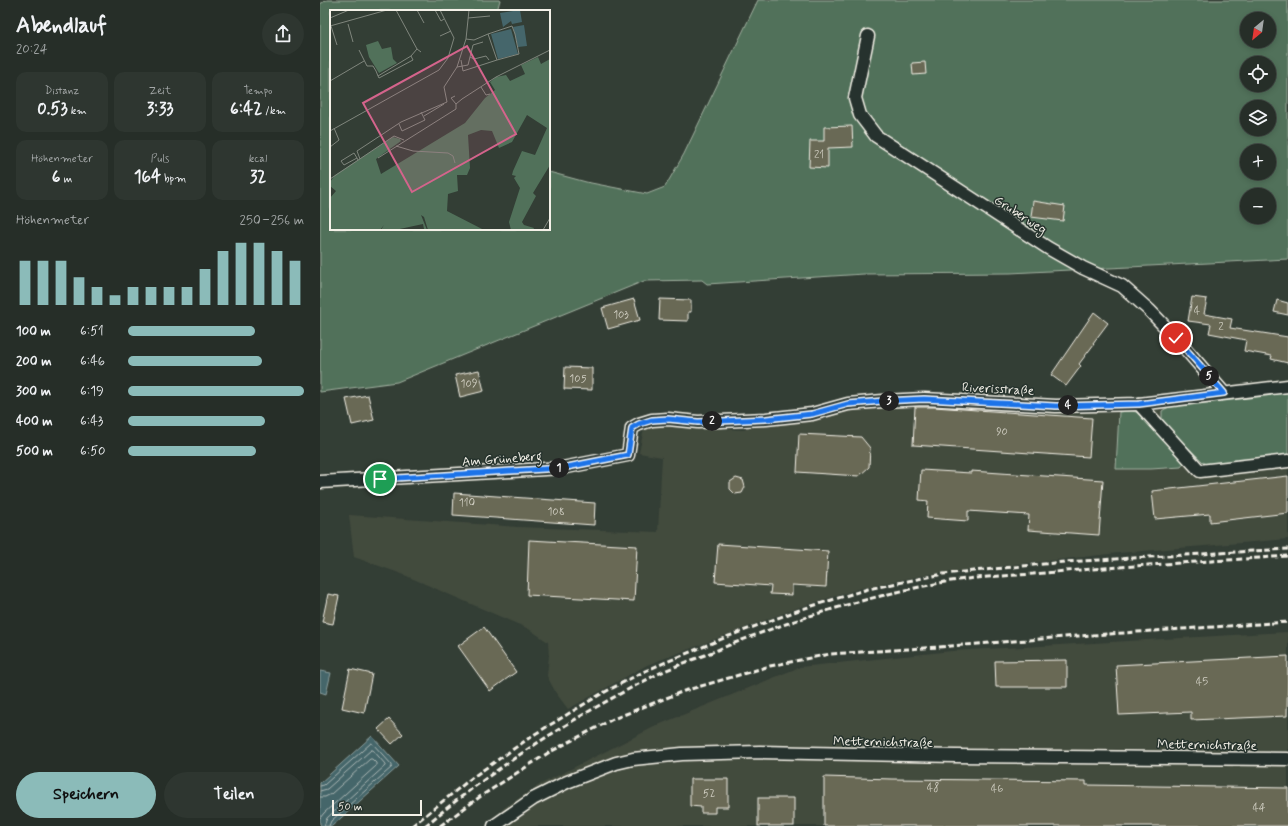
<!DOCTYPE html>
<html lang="de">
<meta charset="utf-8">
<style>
:root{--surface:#262e28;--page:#2e3630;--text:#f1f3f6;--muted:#a4a8a8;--line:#424a45;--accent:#8bbbb9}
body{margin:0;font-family:Mynerve,sans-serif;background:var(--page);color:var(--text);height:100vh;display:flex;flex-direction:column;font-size:15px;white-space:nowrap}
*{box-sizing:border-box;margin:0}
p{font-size:13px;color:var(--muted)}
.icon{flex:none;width:22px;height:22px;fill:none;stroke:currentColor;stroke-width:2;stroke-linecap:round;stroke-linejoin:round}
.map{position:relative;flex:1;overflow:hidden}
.sheet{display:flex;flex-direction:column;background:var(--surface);width:320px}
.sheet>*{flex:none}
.needle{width:26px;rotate:209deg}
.buttons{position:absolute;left:920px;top:12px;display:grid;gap:8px}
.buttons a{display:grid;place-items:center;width:36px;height:36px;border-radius:50%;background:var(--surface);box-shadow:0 2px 6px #0003,0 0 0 1px var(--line);font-size:20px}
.scale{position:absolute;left:12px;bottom:10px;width:90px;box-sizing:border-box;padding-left:4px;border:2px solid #f4f1e8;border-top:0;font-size:11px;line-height:14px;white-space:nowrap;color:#f4f1e8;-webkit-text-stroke:3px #26332d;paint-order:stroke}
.pin{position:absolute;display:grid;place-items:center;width:34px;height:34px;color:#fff;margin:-17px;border:2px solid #fff;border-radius:50%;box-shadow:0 1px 4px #0007}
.km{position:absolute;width:20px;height:20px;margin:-10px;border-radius:50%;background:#222;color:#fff;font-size:11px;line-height:20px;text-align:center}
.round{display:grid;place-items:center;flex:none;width:42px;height:42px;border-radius:21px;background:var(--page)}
.summary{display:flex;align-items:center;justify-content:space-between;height:68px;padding:0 16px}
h1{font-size:22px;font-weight:700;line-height:30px}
.metrics{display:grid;grid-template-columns:repeat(3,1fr);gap:6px;height:68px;padding:4px 16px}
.metrics div{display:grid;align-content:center;border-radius:10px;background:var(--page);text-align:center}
.metrics b{font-size:17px;font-weight:700}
.metrics small{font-size:11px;font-weight:400}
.metrics p{font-size:11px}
.chart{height:112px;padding:8px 16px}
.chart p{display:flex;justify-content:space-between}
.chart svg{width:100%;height:72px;margin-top:4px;stroke:var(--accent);stroke-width:6}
.button{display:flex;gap:8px;margin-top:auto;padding:8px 16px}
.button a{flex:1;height:46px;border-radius:24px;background:var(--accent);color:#111;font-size:16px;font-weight:700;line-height:46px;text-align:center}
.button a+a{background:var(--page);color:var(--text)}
ul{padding:0 16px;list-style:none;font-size:13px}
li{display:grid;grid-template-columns:64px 48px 1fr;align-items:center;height:30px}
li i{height:10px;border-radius:5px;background:var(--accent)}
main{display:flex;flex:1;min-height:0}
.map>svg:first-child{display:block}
.built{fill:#434b3e}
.green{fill:#51715a;stroke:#a2b1a1;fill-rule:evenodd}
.water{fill:#45666b;stroke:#8b9e9d}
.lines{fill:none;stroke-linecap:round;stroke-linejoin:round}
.shore{stroke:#aeb9b6;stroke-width:1}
.building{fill:#696954;stroke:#f4f1e8}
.street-casing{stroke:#f4f1e8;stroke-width:15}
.street{stroke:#26332d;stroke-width:12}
.rail{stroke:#f4f1e8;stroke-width:3;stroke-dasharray:6 3;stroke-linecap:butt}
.route-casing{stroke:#fff;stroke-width:8}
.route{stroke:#1a73e8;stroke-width:5}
.labels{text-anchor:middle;stroke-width:3;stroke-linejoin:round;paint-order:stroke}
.number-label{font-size:11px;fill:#d1cfc3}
.street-label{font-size:13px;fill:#f4f1e8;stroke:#26332d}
.inset-road{fill:none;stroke:#80867d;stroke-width:1}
.view{fill:#d4648c;fill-opacity:0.15;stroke:#d4648c;stroke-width:2}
.inset-edge{fill:none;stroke:#f4f1e8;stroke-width:2}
</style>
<main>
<section class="sheet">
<div class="summary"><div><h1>Abendlauf</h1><p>20:24</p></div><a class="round"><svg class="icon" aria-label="share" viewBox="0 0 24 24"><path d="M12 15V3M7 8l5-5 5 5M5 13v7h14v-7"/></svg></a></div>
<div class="metrics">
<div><p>Distanz</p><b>0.53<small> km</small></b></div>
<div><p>Zeit</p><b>3:33</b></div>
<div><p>Tempo</p><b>6:42<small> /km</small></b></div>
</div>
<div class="metrics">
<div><p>Höhenmeter</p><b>6<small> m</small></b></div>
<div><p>Puls</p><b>164<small> bpm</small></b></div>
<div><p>kcal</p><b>32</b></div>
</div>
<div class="chart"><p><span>Höhenmeter</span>250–256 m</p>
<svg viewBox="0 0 160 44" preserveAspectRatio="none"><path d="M5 44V17M15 44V17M25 44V17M35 44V27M45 44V33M55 44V38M65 44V33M75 44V33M85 44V33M95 44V33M105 44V22M115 44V11M125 44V6M135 44V6M145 44V11M155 44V17"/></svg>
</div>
<ul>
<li><b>100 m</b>6:51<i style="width:72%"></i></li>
<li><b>200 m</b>6:46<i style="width:76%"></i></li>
<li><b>300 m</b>6:19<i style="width:100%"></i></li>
<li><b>400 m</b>6:43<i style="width:78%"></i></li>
<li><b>500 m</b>6:50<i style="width:73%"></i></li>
</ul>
<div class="button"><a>Speichern</a><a>Teilen</a></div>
</section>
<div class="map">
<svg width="968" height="826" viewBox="0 0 968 826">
<rect width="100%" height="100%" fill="#333e35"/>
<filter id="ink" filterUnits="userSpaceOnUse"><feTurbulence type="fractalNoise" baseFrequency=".025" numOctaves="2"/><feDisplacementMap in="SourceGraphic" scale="8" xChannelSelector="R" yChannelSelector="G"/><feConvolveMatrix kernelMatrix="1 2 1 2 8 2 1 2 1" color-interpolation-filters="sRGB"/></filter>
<g filter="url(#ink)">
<g class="built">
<polygon points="968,390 968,539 798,553 611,574 545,587 480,607 327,665 248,709 236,693 227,676 229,656 228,642 209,629 82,574 34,557 29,515 197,527 338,532 342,457 319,453 325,424 423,430 448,423 549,403 744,408"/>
<polygon points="968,632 968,826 165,826 184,808 221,784 338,725 480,667 632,651"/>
</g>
<g class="green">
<path d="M 7,0 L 180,0 L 177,11 L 11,11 L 11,229 L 229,229 L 229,172 L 266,182 L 327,194 L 345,187 L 364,154 L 438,0 L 968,0 L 968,259 L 690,273 L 544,274 L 387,284 L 382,280 L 324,281 L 77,382 L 0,392 L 0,4 ZM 927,19 L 949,19 L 949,41 L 927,41 ZM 927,63 L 949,63 L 949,85 L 927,85 ZM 927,107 L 949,107 L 949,129 L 927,129 ZM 927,151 L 949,151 L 949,173 L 927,173 ZM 927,195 L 949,195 L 949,217 L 927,217 Z"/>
<polygon points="968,392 968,455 888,465 883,462 845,425 842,419 842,411 845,409 851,406"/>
<polygon points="807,411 812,411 816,412 863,460 864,463 861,467 831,469 796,469 799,412"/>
</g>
<g class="water">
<polygon points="0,671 11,673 6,694 0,692"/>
<polygon points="52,736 79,766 12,826 2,826 0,824 0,783"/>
</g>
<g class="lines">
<g class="shore">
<polyline points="0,786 4,785 51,743 53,744 72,765 72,767 11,821 9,826"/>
<polyline points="0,791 7,789 51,750 53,750 65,764 65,766 7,818 4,826"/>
<polyline points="0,797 5,797 11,794 50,759 52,759 56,763 56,766 4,813 0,818"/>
</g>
</g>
<g class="building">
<polygon points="605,62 606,74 593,75 592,63"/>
<polygon points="532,126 533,147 508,148 508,168 489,167 490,141 504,141 504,127"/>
<polygon points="713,201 745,206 743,221 711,217"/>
<polygon points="872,297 887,299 884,314 912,319 910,328 968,337 968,363 951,359 952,356 924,351 926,340 889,333 891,324 868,321"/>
<polygon points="314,299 320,320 288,329 282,308"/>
<polygon points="340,299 371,300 371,312 368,312 368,321 339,320"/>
<polygon points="957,300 968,303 968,315 954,312"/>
<polygon points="774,312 788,323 773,343 774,344 759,364 761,366 746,386 731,375"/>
<polygon points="245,367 272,368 272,390 244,389"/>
<polygon points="159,370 164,391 140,397 135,375"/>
<polygon points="48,395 54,420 32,425 26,399"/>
<polygon points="595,407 614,407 772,418 769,457 593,445"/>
<polygon points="479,434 541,437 550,448 549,467 539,476 477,472"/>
<polygon points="601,470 651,473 651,471 783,480 779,535 708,530 709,515 648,511 648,521 607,518 608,501 599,500"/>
<polygon points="968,476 968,513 890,522 890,514 835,519 832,491"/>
<polygon points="416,478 423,480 425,487 422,493 415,494 410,489 410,482"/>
<polygon points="134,493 275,503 274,525 133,515"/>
<polygon points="209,540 317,546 314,601 207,595"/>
<polygon points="398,544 508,551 506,587 472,585 472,595 450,594 451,586 395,582"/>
<polygon points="8,594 19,596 13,624 2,622"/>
<polygon points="164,627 196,672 170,691 138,646"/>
<polygon points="968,656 967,716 871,720 871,712 799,715 796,665"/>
<polygon points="747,660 747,687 676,687 675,661"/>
<polygon points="30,669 52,674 44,713 22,708"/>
<polygon points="69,719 83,734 72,744 58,729"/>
<polygon points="504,777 572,779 766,781 766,785 968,788 968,826 504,826"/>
<polygon points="370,779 408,779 408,807 395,807 395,813 381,813 381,807 370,806"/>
<rect x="438" y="798" width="36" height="28"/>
</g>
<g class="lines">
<defs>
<g id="street">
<polyline points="548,36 535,98 540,115 556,136 728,248 763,268 802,286 829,310 856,338 904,393"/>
<polyline points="819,404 880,471 968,461"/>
<polyline points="0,482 242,468 308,455 312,428 319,424 332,420 348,419 378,422 446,419 492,414 528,404 563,401 604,399 736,406 819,404 968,386"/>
<polyline points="174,826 213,799 247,782 278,770 296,763 313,759 362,754 440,752 635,756 968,759"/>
</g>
</defs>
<use href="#street" class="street-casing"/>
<use href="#street" class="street"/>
<g class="rail">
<polyline points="92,826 153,777 215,734 281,694 323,672 339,665 409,636 482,609 548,589 623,574 744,562 968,549"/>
<path d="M 105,826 C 174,768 250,719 330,678 C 349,668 370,661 390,653 C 466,621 544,597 625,582 C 654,577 684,576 713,574 C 798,566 883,562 968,556"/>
<polyline points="120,826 161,796 228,753 293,719 364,691 450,666 510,654 619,647 758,636 968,622"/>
</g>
</g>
</g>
<g class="lines" filter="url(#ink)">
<defs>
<polyline id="route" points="60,479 242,468 308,455 312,428 319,424 332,420 348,419 378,422 446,419 492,414 528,404 563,401 604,399 736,406 819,404 904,393 856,338"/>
</defs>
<use href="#route" class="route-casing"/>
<use href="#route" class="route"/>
</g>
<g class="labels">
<g class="number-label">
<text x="499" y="158">21</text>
<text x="877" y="314">4</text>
<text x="301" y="318">103</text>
<text x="901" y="330">2</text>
<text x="258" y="382">105</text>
<text x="149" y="387">109</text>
<text x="682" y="435">90</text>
<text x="147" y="506">110</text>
<text x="236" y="515">108</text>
<text x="882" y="685">45</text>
<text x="613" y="791">48</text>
<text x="677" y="792">46</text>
<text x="389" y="797">52</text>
<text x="939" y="811">44</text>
</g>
<g class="street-label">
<text transform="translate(701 214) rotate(33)" y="5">Gruberweg</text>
<text transform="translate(678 388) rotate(3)" y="5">Riverisstraße</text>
<text transform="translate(182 458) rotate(-4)" y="5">Am Grüneberg</text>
<text transform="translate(563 741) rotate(1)" y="5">Metternichstraße</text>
<text transform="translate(887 744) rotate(1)" y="5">Metternichstraße</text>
</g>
</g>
<g transform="translate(10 10)">
<rect width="220" height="220" fill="#333e35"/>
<path d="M 48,31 L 52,39 L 61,37 L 63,49 L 67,53 L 49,63 L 39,47 L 36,35 ZM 208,47 L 211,54 L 220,49 L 220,155 L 203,183 L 206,186 L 192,212 L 194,215 L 204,218 L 203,220 L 181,220 L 179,212 L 190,178 L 184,168 L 186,166 L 182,165 L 183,161 L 192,141 L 205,145 L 217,118 L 197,105 L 182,132 L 169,138 L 162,121 L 151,120 L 138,125 L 140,158 L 137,165 L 127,165 L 128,181 L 118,184 L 117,201 L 154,220 L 98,220 L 94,207 L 91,205 L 97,220 L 94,219 L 93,214 L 65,220 L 51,220 L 54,215 L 50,220 L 0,220 L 0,188 L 6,181 L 0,176 L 0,172 L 5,165 L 63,127 L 70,129 L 71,131 L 46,149 L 51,164 L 135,113 L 155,88 L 165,80 L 160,72 L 166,67 L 176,65 L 180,71 L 195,64 L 191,55 Z" fill="#51715a"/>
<path d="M 190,0 L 192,12 L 182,14 L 181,11 L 173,17 L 170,3 ZM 194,15 L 197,36 L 188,37 L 183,17 ZM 181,19 L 188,44 L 168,49 L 161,24 Z" fill="#45666b"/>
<path class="inset-road" d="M 66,0 L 87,39M 87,0 L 94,13M 105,0 L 111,11 L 114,9M 0,8 L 19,0M 138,8 L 160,6M 18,14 L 23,32M 0,16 L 57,0M 1,16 L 7,35M 158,24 L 182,16 L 185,24 L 189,44 L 167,50M 110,26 L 121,21M 29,40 L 37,56 L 43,56 L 46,61 L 48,66 L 49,68 L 83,50 L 81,46 L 48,66M 81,46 L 87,39 L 91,42M 140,47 L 144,49 L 156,46 L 159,50M 131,50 L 133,61 L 167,50 L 158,24 L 144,30 L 136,29M 127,57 L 138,55 L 143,35 L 153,32M 0,71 L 34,51M 151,77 L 156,85 L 160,84M 125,86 L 121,88 L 126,94M 94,106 L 114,94M 69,114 L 72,121 L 95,110 L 91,102M 0,121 L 109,60 L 118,48 L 124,28 L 110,0M 66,136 L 83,141 L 118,143 L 123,146 L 125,153M 0,137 L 9,130 L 4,118M 27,148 L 14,155 L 11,151 L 24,143 L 27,148 L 28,150M 48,148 L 126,99 L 126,94 L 132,89 L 166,67 L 220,40M 30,149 L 27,141 L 71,112 L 117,92 L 114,77 L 127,57 L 136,29 L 139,0M 0,169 L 64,126 L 74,130M 213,220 L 220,208"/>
<path class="view" d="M 137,36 L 186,124 L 82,182 L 33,93 Z"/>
<rect width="220" height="220" class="inset-edge"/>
</g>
</svg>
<div class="buttons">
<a><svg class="needle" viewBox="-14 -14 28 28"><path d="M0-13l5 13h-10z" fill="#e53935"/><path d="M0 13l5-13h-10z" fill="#a4a8a8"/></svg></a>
<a><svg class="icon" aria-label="locate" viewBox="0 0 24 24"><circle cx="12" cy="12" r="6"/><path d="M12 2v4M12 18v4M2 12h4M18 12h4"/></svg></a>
<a><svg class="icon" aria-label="layers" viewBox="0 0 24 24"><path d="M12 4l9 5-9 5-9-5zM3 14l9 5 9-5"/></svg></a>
<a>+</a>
<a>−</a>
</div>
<div class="scale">50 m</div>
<div class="pin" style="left:60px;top:479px;background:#1e9e55"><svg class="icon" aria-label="arrive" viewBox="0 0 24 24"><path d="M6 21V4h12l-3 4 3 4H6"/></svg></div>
<div class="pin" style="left:856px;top:338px;background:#d93025"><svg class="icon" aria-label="check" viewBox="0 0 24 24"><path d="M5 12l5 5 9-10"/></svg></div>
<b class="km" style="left:239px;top:468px">1</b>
<b class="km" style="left:392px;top:421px">2</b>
<b class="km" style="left:569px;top:401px">3</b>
<b class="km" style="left:748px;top:405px">4</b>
<b class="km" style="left:889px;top:376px">5</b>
</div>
</main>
